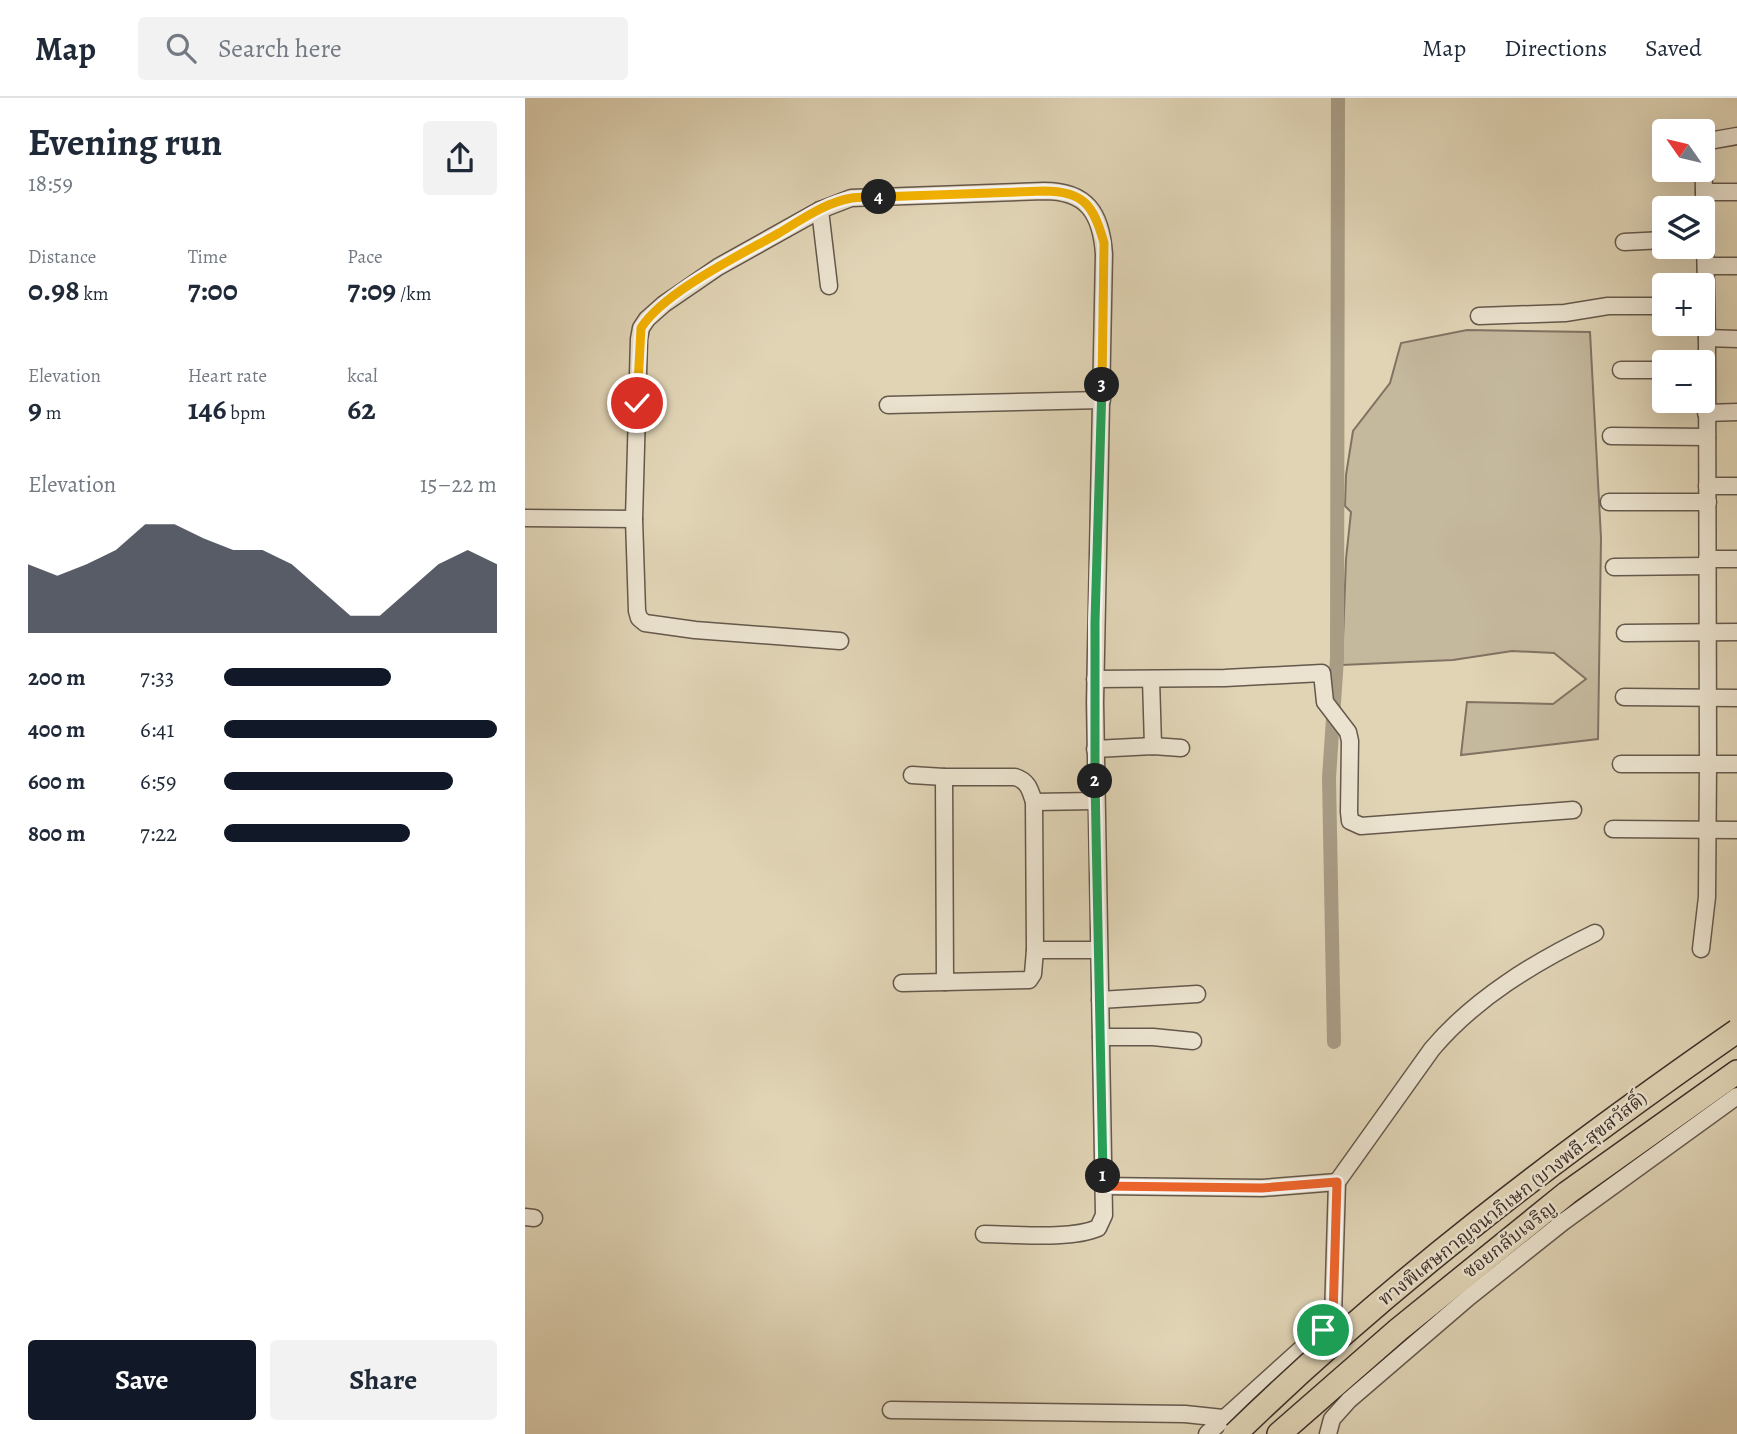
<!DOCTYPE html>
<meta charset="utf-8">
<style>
:root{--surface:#fff;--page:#f2f2f3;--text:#1f2937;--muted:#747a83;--line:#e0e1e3;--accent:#111827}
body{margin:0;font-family:Alegreya,"Noto Serif Thai",serif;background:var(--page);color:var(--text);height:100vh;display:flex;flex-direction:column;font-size:26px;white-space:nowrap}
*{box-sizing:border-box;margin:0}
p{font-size:23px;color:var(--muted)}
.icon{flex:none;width:38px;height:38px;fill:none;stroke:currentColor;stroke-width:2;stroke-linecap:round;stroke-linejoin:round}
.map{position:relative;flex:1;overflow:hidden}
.details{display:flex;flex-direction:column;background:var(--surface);width:525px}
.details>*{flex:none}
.needle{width:46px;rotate:304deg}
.buttons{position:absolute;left:1127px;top:21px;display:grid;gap:14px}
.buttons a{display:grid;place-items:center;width:63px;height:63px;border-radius:7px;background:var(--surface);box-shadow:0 7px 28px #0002;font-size:35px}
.pin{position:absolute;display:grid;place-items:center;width:60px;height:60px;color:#fff;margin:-30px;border:4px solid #fff;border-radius:50%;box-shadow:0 2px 7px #0007}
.km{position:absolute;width:35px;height:35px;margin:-18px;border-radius:50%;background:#222;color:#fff;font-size:19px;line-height:35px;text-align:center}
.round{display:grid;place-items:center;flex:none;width:74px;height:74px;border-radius:7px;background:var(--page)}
.overview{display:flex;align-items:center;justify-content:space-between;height:119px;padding:0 28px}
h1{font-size:38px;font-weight:700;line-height:52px}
.metrics{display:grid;grid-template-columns:repeat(3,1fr);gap:10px;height:119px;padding:7px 28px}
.metrics div{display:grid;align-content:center}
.metrics b{font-size:30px;font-weight:700}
.metrics small{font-size:19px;font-weight:400}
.metrics p{font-size:19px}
.chart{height:196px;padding:14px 28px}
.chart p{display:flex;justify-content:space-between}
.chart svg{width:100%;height:126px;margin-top:7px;fill:var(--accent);opacity:.7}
.action{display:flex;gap:14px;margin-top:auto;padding:14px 28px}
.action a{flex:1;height:80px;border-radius:7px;background:var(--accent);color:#fff;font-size:28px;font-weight:700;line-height:80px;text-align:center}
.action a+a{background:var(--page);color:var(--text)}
ul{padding:0 28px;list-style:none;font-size:23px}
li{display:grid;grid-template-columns:112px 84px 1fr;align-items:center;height:52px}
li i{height:18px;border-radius:9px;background:var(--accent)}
header{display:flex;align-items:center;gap:42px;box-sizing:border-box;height:98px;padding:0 35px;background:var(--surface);border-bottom:2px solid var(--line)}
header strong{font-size:33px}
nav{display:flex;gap:38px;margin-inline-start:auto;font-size:24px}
.search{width:490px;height:63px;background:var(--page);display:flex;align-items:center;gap:18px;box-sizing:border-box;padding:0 24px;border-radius:7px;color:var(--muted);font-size:26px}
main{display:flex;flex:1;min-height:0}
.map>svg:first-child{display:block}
.green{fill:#c4b89d;stroke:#807363;stroke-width:2}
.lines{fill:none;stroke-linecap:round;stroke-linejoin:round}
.canal{stroke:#a89c85;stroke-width:14}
.minor-casing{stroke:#65584c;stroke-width:19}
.highway-casing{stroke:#3c2e29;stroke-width:26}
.minor{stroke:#ebe3cf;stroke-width:16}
.highway{stroke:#e0d4b5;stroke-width:23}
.highway-bridge-casing{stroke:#3c2e29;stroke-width:26;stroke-linecap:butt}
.highway-bridge{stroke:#e0d4b5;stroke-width:23}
.split-1-casing{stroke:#fff;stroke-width:14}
.split-2-casing{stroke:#fff;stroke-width:14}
.split-3-casing{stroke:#fff;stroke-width:14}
.split-4-casing{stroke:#fff;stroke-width:14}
.split-5-casing{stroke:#fff;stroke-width:14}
.split-1{stroke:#f0652b;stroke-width:9}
.split-2{stroke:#22a559;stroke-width:9}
.split-3{stroke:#22a559;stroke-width:9}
.split-4{stroke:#f5b400;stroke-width:9}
.split-5{stroke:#f5b400;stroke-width:9}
.labels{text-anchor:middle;stroke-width:5;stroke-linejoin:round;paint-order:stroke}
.street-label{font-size:19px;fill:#3c2e29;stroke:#ebe3cf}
</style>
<header>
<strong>Map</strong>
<div class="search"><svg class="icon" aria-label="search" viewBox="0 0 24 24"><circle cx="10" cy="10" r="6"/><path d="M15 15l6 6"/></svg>Search here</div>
<nav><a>Map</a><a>Directions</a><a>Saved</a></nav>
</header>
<main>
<section class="details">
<div class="overview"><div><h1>Evening run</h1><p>18:59</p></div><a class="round"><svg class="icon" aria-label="share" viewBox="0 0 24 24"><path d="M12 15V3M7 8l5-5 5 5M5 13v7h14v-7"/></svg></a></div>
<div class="metrics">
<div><p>Distance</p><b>0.98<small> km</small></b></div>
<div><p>Time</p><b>7:00</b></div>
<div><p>Pace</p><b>7:09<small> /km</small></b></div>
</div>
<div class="metrics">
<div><p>Elevation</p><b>9<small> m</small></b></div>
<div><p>Heart rate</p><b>146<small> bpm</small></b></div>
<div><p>kcal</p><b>62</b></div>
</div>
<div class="chart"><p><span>Elevation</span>15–22 m</p>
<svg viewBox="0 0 160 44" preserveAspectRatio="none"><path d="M0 44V20L10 24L20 20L30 15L40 6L50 6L60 11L70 15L80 15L90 20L100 29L110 38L120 38L130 29L140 20L150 15L160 20V44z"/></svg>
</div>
<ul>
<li><b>200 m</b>7:33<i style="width:61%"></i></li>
<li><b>400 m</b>6:41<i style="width:100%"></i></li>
<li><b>600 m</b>6:59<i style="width:84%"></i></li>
<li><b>800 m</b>7:22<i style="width:68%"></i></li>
</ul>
<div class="action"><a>Save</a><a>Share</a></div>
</section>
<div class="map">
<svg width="1212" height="1336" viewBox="0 0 1212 1336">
<rect width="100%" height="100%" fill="#e0d4b5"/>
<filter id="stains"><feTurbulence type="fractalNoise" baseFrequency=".00286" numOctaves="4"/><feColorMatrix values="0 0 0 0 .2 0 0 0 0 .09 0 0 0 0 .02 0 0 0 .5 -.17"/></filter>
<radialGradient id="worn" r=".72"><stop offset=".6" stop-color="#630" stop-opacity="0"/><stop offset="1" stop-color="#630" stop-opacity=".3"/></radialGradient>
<polygon class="green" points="942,232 1065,234 1076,440 1073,641 936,657 942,604 1028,606 1061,581 1029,555 987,553 928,562 817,567 821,461 826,414 820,408 821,377 828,333 865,285 876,245"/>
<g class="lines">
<polyline class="canal" points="809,944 804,680 812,560 813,0"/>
<defs>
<g id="minor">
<polyline points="1179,94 1212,94"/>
<polyline points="295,112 304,188"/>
<polyline points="1099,144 1139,142"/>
<polyline points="1181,168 1212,168"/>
<polyline points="954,218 1040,215 1083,208 1139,208"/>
<polyline points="1182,240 1212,241"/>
<polyline points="1096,272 1139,272"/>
<polyline points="363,307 577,302"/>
<polyline points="1181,315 1212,314"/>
<polyline points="1086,338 1182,339"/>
<polyline points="1182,388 1212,388"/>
<polyline points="1084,404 1183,404"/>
<path d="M 0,420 L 109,421 L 114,241 L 116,230 L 122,221 L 139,206 L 193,169 L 295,112 L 326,100 L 519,93 C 562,93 576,115 579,156 L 570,604 L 579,1117 L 573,1130 C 545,1142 490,1136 459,1136"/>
<polyline points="109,421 112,513 114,520 120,525 170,532 315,543"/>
<polyline points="1182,461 1212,461"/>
<polyline points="1089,469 1182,468"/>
<polyline points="1100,535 1212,534"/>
<polyline points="570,581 700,580 797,575 800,604 823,634 825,643 824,714 825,723 836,728 1048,712"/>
<polyline points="626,581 628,648"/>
<polyline points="1099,599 1212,600"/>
<polyline points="570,651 628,648 656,650"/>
<polyline points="1096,666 1212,666"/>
<polyline points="387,677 419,679"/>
<path d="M 419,679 L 490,679 C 503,683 505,691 509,704 L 510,852 L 508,876 L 504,882 L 420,884 Z"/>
<polyline points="509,704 570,703"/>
<polyline points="1088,731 1212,732"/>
<polyline points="1176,851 1182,799 1183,666 1182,240 1178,44 1212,38"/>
<polyline points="510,852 574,852"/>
<polyline points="377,885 420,884"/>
<polyline points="575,902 672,896"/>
<polyline points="576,939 628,939 668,943"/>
<path d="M 812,1084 L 907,951 C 950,900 1010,864 1070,835"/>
<polyline points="578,1088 737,1090 812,1084 808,1219 805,1225 682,1336"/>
<polyline points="0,1119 9,1120"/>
<polyline points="366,1312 660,1316 698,1320"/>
<polyline points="803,1336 807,1321 824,1302 944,1199 1038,1124 1212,998"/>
</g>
<polyline id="highway" points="754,1336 873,1232 1042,1095 1212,974"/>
</defs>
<use href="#minor" class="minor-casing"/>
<use href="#highway" class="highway-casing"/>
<use href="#minor" class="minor"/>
<use href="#highway" class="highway"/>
<defs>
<path id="highway-bridge" d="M 710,1336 C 865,1185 1035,1056 1212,933"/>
</defs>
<use href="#highway-bridge" class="highway-bridge-casing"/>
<use href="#highway-bridge" class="highway-bridge"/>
</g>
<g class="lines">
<defs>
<polyline id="split-1" points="578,1078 578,1088 737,1090 812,1084 808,1219 798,1232"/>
<polyline id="split-2" points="570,683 578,1078"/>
<polyline id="split-3" points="570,683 570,524 577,287"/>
<path id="split-4" d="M 354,99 L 519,93 C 559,93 569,108 579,145 L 577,287"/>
<path id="split-5" d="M 112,305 L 116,230 C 139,194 215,157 254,135 C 276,122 301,104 327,100 C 336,99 346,99 354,99"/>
</defs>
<use href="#split-1" class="split-1-casing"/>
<use href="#split-2" class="split-2-casing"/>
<use href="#split-3" class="split-3-casing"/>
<use href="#split-4" class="split-4-casing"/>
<use href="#split-5" class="split-5-casing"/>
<use href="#split-1" class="split-1"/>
<use href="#split-2" class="split-2"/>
<use href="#split-3" class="split-3"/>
<use href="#split-4" class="split-4"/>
<use href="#split-5" class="split-5"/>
</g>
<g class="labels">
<g class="street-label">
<text transform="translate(987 1100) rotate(-38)" y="7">ทางพิเศษกาญจนาภิเษก (บางพลี-สุขสวัสดิ์)</text>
<text transform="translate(984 1141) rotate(-38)" y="7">ซอยกลับเจริญ</text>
</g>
</g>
<rect width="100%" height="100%" filter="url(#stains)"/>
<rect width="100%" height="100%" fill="url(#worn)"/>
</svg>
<div class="buttons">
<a><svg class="needle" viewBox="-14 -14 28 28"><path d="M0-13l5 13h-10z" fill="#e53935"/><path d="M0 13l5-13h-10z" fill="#747a83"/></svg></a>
<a><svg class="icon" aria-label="layers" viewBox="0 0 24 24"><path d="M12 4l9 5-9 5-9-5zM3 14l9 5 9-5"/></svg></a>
<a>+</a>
<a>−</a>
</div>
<div class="pin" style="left:798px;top:1232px;background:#1e9e55"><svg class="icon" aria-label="arrive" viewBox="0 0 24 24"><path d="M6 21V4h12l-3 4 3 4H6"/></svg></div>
<div class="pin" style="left:112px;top:305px;background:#d93025"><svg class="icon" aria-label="check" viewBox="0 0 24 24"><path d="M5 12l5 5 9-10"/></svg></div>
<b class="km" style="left:578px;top:1078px">1</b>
<b class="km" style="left:570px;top:683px">2</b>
<b class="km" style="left:577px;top:287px">3</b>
<b class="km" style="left:354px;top:99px">4</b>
</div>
</main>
